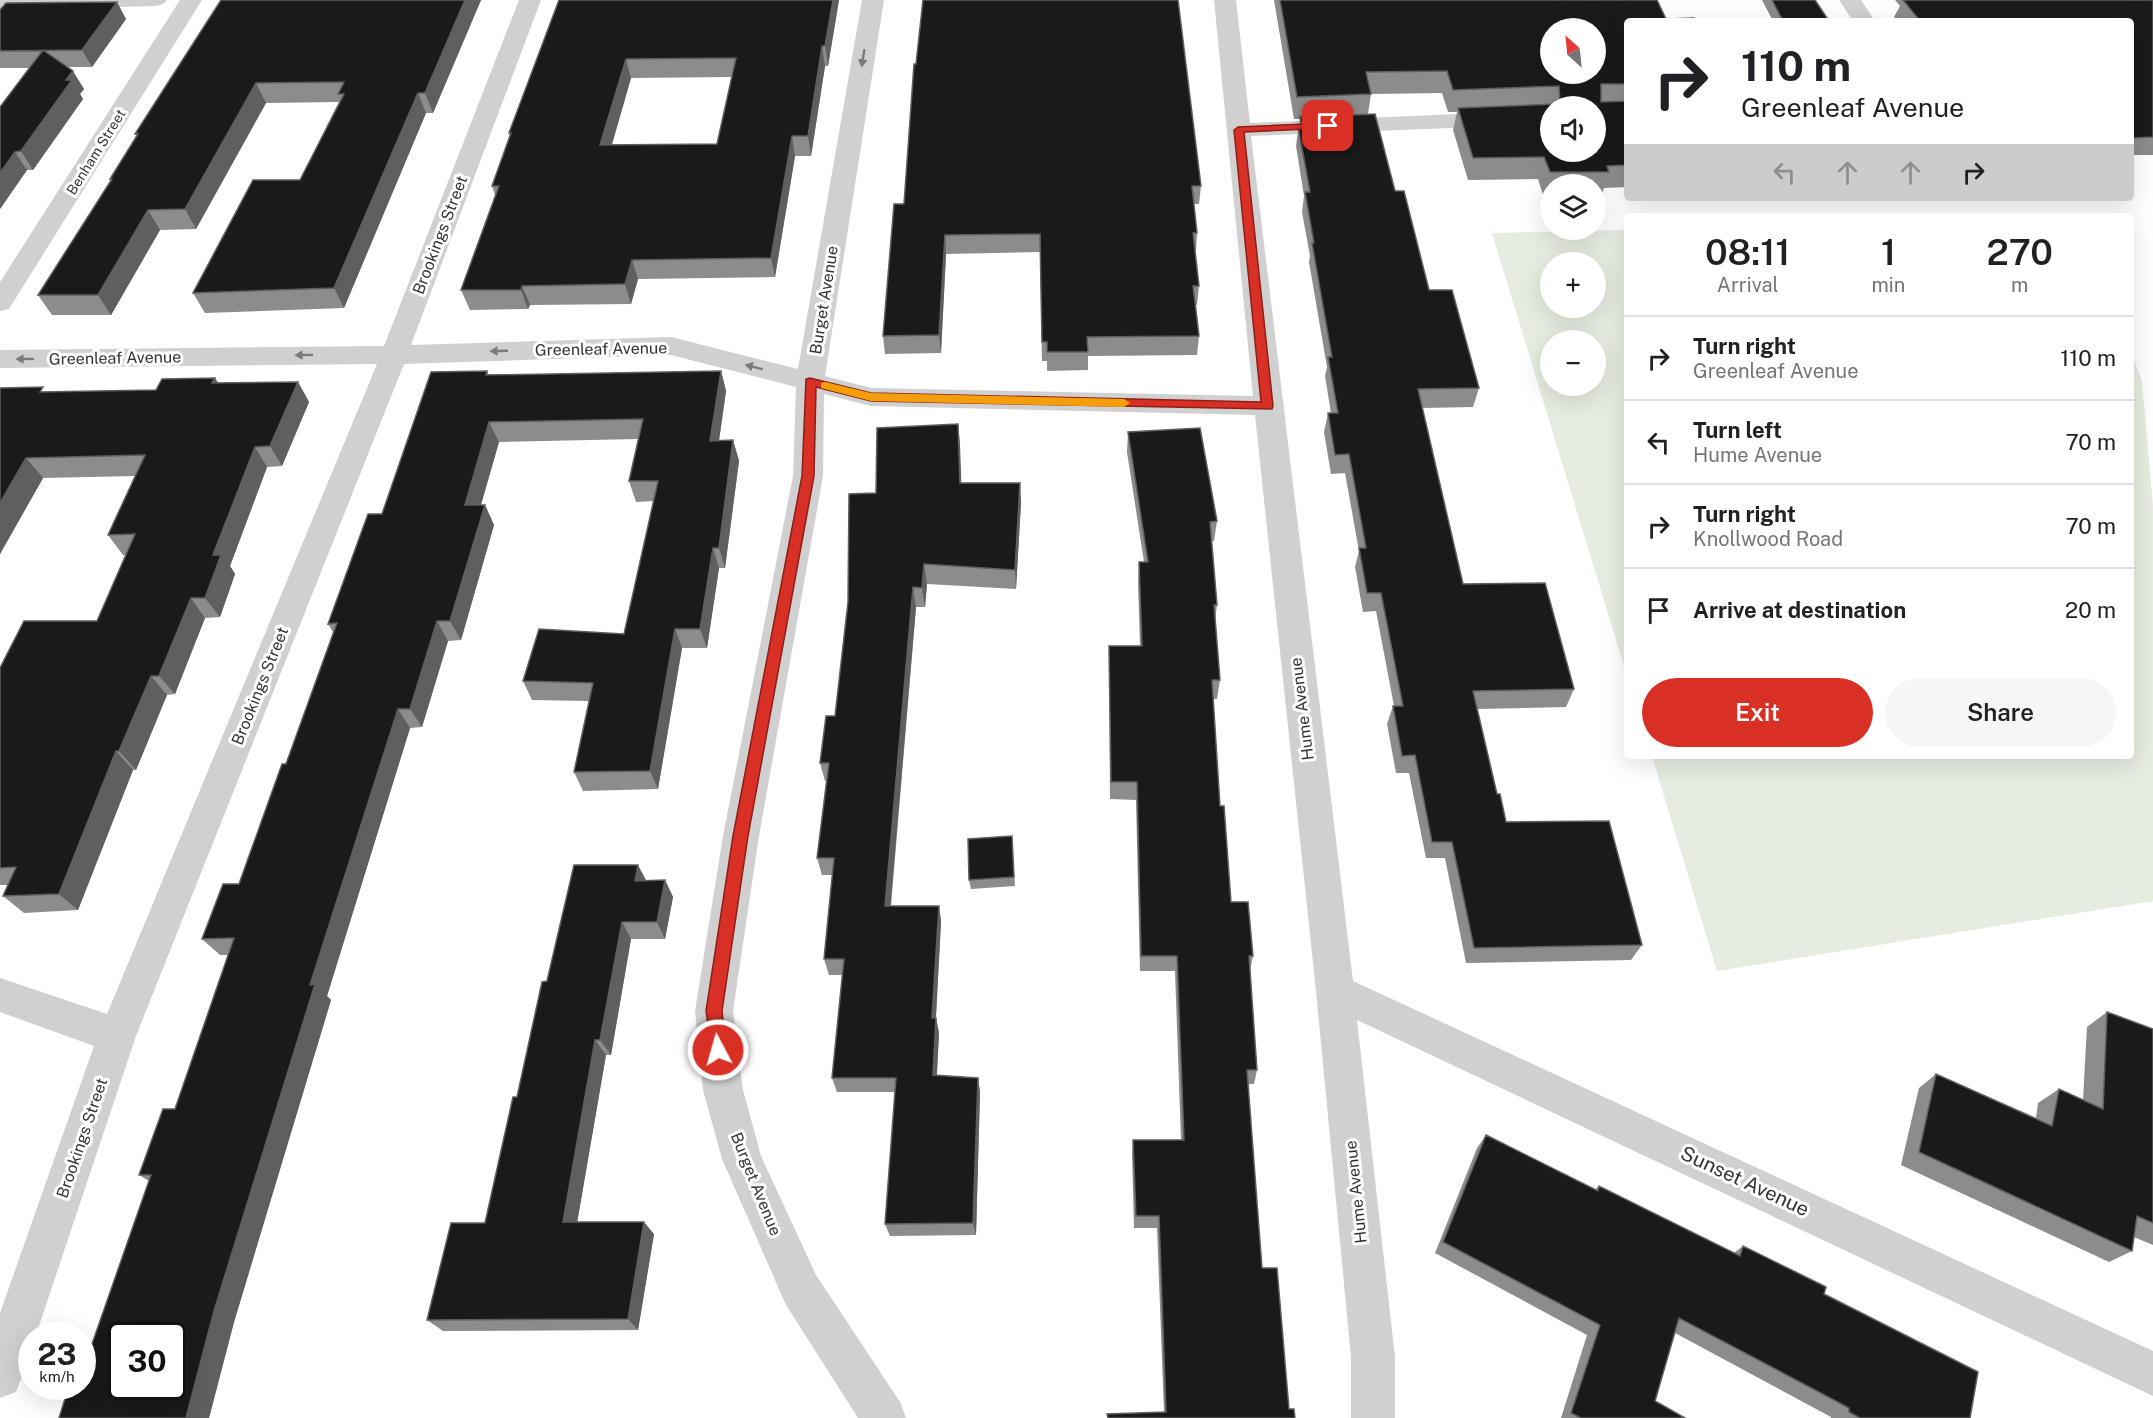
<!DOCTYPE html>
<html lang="en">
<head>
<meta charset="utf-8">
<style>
	:root { --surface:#fff; --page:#f6f6f6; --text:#202124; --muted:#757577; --line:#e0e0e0; --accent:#d93025 }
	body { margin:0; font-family:"Public Sans",sans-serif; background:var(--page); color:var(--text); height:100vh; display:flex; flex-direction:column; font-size:22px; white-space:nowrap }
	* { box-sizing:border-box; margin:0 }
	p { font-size:20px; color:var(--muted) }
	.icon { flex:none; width:33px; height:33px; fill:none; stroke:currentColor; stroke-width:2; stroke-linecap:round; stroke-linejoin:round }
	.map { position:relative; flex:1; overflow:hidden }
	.sheet { position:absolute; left:1624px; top:213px; width:510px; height:546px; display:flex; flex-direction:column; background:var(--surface); border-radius:6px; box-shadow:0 6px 24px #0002 }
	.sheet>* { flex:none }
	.top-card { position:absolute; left:1624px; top:18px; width:510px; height:183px; border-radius:6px; box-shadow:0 6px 24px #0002; background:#fff; color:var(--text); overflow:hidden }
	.needle { width:39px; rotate:333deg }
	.buttons { position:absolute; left:1540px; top:18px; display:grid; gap:12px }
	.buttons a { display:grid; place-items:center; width:66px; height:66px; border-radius:50%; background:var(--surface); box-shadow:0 6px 24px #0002; font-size:30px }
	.speed { position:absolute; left:18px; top:1322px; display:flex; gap:12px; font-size:30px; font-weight:700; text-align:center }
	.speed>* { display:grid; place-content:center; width:78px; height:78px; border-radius:50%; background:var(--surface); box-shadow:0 6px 24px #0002; line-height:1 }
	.speed small { font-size:15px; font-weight:400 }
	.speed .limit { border:3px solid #111; border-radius:9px; background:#fff; color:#111 }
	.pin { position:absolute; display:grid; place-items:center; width:51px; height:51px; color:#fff; margin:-26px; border-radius:12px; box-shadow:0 3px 9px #0006 }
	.me { position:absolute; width:66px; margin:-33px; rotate:354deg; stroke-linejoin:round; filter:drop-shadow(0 0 4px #0008) }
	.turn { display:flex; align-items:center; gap:21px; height:126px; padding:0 18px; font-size:27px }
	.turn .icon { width:78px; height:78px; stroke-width:2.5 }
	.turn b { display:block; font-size:42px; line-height:51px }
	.lanes { display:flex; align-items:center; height:57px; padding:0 18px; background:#0003; justify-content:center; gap:30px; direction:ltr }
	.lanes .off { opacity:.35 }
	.eta { display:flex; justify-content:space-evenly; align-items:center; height:102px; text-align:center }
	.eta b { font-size:36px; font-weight:600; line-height:42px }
	.button { display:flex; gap:12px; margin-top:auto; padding:12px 18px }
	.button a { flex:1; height:69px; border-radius:36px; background:var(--accent); color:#fff; font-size:24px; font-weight:600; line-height:69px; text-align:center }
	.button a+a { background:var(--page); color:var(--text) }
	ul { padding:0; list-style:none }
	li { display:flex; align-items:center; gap:18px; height:84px; padding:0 18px; border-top:2px solid var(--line) }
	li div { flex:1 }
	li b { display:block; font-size:22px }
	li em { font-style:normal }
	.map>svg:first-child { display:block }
	.green { fill:#e6ecdf; fill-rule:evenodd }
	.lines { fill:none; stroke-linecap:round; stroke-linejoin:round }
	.street { fill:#d0d0d0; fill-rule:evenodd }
	.wall { fill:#8c8c8c; fill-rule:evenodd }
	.shaded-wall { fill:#5f5f5f }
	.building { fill:#1a1a1a; stroke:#5f5f5f; stroke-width:1.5; fill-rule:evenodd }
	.oneway { fill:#7a7a7a }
	.route { fill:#d93025; stroke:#8d1f18; stroke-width:1.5 }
	.slow { fill:#f59e0b }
	.labels { text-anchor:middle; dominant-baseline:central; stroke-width:6; stroke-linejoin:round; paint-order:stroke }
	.far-street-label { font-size:14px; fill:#333; stroke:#fff }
	.street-label { font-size:16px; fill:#333; stroke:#fff }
	.near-street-label { font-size:20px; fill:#333; stroke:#fff }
</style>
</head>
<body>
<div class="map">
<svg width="2153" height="1418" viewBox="0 0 2153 1418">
	<rect width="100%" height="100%" fill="#fff"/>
	<path class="green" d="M1627,230H1628L1627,676L1492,233ZM1551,262H1596V308H1551ZM1551,340H1596V386H1551Z
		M2132,354L2142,381L2153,506V901L1717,971L1652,756H2132Z"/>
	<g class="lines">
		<path class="street" d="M0,0H167L163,4L156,6L0,10Z
			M180,0H202L9,309L0,311V282Z
			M519,0H541L411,345L671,337L798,369L862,0H884L825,376L871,388L1253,396L1214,0H1236L1250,123L1551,110V124L1251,136L1353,981L2153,1351V1396L1357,1020L1395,1357V1418H1351V1357L1316,991L1255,415L871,406L824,394L823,476L759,836L733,1011L743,1090L761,1156L816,1275L900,1402L906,1418H858L786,1305L722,1159L703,1090L695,1011L723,836L793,476L796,387L671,355L404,364L136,1036L36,1335H32C32,1355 23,1373 16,1392L0,1398V1313L94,1046L0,1012V978L107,1014L377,364L0,368V350L384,346Z
			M1839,0H1861L1875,21H1853Z"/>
	</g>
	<path class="wall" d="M221,0H481L433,113H426L344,308L205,313L193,293L300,180L339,102L266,103L196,229L160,230L111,315H52L38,295L111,180L110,179L137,136L135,134Z
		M559,0H839L828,66H825L811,156H795L775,277L638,279L631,304L530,305L528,309L470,310L461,290L495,195L492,186L510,137L509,133ZM732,77L717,144L612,145L631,78Z
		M1274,0H1657L1628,21V187L1604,188L1602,194H1596V184H1551V195H1543L1538,179L1468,180L1453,130L1457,112H1448L1442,93L1371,94L1368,114L1429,290L1479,388L1473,407L1422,408L1463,584L1574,689L1566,707L1477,709L1497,794L1506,822L1642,945L1631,960L1466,963L1445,858H1426L1409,773H1396L1387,724L1393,706H1394L1376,611L1363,612L1355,567L1359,551L1345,473L1331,474L1324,432L1328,413H1331L1325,376L1327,367L1309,262L1310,256L1302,212L1304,196L1296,146L1300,119H1294Z
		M1762,0H1815L1829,21H1773Z
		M1895,0H2153V155H2132V21H1898L1894,17L1900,6Z
		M0,10L126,19L92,67H68L84,89L80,94L83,99L33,170H27L0,209L30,68H0Z
		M1201,186L1199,204H1194L1197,233L1196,251H1195L1199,286L1197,305H1196L1199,336L1197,355L1088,356V370L1047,371V361H1042L1040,252L946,254L941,353L885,354L883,336L904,204Z
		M1866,198H1917L1916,200L1867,201Z
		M487,371L489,375L721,371L726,391L719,441L733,440L739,461L725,568H719L707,648H682L658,789L583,791L574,772L589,701L532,700L523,681L624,634L654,501L636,502L629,481L638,439L499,442L481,505H485L494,525L461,640L448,641L422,727L410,728L327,996L331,1000L234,1322L209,1418H59L85,1364L149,1181L139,1175L175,1109L228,955H220L202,939L239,884L286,764L333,632L328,624L382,514Z
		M298,382L309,402L282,466L267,467L230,566L235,574L220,617L205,618L175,694L167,695L136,770H133L78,910L24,913L3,896L8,885H0V668L97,621L126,555H123L108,535L135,476L43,478L0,554V388L47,392L156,390L219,383Z
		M958,424L961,483H1020L1021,503L1016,589L927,584L925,607H916L891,906H939L941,922L936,1018L939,1033L937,1075L978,1078L980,1092L976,1235L890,1236L885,1224L895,1092H837L832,1078L842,975H829L824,959L832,875H822L817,858L826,781H825L820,763L835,716L848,602L876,493Z
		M1128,432L1217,521L1214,541H1212L1217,605L1215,620L1220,680L1217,699H1213L1220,806L1231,902L1253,956L1250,970L1257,1070L1254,1084H1248L1262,1268L1289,1409L1295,1418H1107V1414L1164,1412L1157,1228H1134L1132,1153L1133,1140H1181L1175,971H1140L1136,800L1110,799L1109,646H1140L1138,581L1139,562H1144L1127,452Z
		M1012,836L1015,886L971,889L969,880Z
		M646,880H665L673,897L665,939H631L611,1055H606L577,1222L654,1234L638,1330L443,1331L427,1320L485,1223L547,981Z
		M2107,1012L2153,1029V1245L2134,1237L2132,1251L2109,1262L1901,1165L1919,1088L1936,1074L2036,1118L2038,1103L2059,1089L2083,1100L2087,1027Z
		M1486,1135L1595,1190L1599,1186L1734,1253L1743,1246L1824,1294L1970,1418H1831V1417L1675,1333L1655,1401L1685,1418H1561L1587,1335L1435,1253L1477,1148Z"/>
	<path class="shaded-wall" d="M465,0H481L433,113L425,93Z
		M833,0H839L828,66L825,46Z
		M117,2L126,19L92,67L82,50Z
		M822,46L825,66L811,156L808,136Z
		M626,59L631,78L606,164L600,145Z
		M73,71L84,89L80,94L83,99L33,170L21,151Z
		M256,83L266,103L196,229L185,209Z
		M418,93L426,113L344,308L334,288Z
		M792,136L795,156L775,277L771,258Z
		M15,152L27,170L0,209V173Z
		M148,210L160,230L111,315L98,295Z
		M945,235L946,254L941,353L939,335Z
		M632,260L638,279L631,304L625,284Z
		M522,286L530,305L528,309L521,290Z
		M721,371L726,391L716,461L710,441Z
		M215,378L228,398L212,383Z
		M298,382L309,402L282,466L270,446Z
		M489,422L499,442L475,525L465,505Z
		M958,424L960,444L962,502L960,483Z
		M733,440L739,461L725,568L719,548Z
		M255,447L267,467L230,566L235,574L220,617L205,598L213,555Z
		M26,458L43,478L0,554V503Z
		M1020,483L1021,503L1016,589L1015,570Z
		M485,505L494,525L461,640L450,621Z
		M713,548L719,568L707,648L700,629Z
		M924,564L927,584L925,607L922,588Z
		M913,587L916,607L889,922L885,906Z
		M191,598L205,618L175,694L159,676Z
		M437,621L448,641L422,727L410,709Z
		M675,629L682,648L658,789L650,771Z
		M151,676L167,695L136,770L119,751Z
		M398,709L410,728L327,996L331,1000L234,1322L209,1418H186L214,1311L310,985Z
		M116,751L133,770L78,910L59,894Z
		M638,865L647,882L635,881Z
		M665,880L673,897L665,939L657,922Z
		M939,906L941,922L935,1033L932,1018Z
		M622,922L631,939L611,1055L600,1040Z
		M936,1018L939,1033L936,1089L933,1075Z
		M595,1040L606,1055L575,1235L563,1222Z
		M978,1078L980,1092L976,1235L973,1223Z
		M644,1222L654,1234L638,1330L628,1319Z"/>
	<path class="building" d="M221,0H465L425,93H418L334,288L193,293L253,180H300L344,94H338L344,82L256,83L185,209L148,210L98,295H38L112,179H110L138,134H135Z
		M559,0H833L825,46H822L808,136H792L771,258L632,260L625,284L522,286L521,290H461L499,186H492L511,133H509ZM736,58L717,144L600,145L626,59Z
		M923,0H1178L1201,186H1192L1197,233H1193L1199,286H1193L1199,336L1087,337L1088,352H1047V342H1042L1040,234L945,235L939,335L883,336L894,204H904L914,64H916Z
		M1280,0H1657L1666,19L1694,18L1696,21H1628V84H1601V102L1628,101V165L1607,166L1609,172H1550L1544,157L1473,158L1458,108L1557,104L1560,102L1559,86L1453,90L1447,71L1366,72L1371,94L1297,97ZM1551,28H1596V74H1551ZM1551,106H1596V152H1551Z
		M1772,0H1815L1829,21H1783Z
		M1903,0H2153V137L2132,138V21H1920Z
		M117,2L82,50L0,51V10L6,3Z
		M43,50L73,71L66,80H72L21,151L15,152L0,173V107Z
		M1375,114L1395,191H1404L1429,290H1452L1479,388L1418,389L1463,584L1545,583L1574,689L1473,691L1497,794H1500L1506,822L1609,821L1642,945L1474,948L1452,842H1432L1415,755L1402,756L1393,706H1403L1381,593H1367L1359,548H1366L1349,454L1335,455L1328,413H1338L1328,357H1332L1312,243H1314L1305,192H1310L1298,126H1302L1300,117Z
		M487,371L486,375L721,371L710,441L733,440L719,548H713L700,629H675L650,771L574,772L593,683L523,681L539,629L624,634L658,481H629L643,419L489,422L465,505H485L450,621H437L410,709H398L310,985L315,984L214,1311L186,1418H59L69,1386H82V1365L85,1364L151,1175H139L163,1109H175L234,938L202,939L223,884H239L282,764H286L337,623L328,624L368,514H382L431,372ZM122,1335H172V1386H122Z
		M215,378L212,383L298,382L270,446L255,447L213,555H221L205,598H191L159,676H151L119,751H116L59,894L3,896L16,867L0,868V668L24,621H97L135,534L108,535L145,455L26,458L0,503V388L43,387L40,392L156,390L162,379Z
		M958,424L960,483H1020L1015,570L924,564L922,588L913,587L885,906H939L932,1018H936L933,1075L978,1078L973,1223L885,1224L896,1078H832L844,959H824L834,858H817L829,763H820L826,716H835L848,602L849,494L876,493L877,428Z
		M1200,428L1217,521L1210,522L1217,605H1214L1220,680H1212L1220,806H1224L1231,902H1248L1253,956H1249L1257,1070H1247L1262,1268H1277L1289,1409H1294L1295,1418H1108L1107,1414L1166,1412L1159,1216H1136L1133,1140H1184L1177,956H1141L1137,782H1111L1109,646H1142L1139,562H1148L1128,432Z
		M1012,836L1014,877L969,880L968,839Z
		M574,865H638L635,881L665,880L657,922H622L600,1040H595L563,1222H644L628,1319L427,1320L451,1223H485L513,1097H517L542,982L547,981Z
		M2107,1012L2153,1029V1223L2137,1216L2132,1251L1919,1152L1936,1074L2052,1126L2059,1089L2103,1109Z
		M1486,1135L1598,1191L1599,1186L1740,1256L1743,1246L1826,1287L1824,1294L1978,1372L1970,1418H1860L1849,1412V1408L1679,1318L1655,1401L1685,1418H1581L1571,1413L1600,1325L1443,1242Z"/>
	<defs><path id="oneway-solid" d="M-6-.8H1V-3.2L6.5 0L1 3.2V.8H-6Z" transform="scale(1.5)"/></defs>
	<g class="oneway">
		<use href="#oneway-solid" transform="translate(863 58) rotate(99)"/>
		<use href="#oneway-solid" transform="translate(499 351) rotate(178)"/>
		<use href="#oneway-solid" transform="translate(304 355) rotate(179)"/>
		<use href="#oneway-solid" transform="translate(25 359) rotate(179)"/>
		<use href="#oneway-solid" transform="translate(754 367) rotate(-165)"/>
	</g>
	<path class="route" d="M1328,123L1333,126L1331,128L1244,132L1273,406L1272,409L871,401L816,387L814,476L748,836L722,1011L726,1050L724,1056L718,1058L713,1056L706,1011L733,836L802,476L806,379L810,378L871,393L1261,402L1234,130L1238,127Z"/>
	<path class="slow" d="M825,382L871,393L1124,399L1130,403L1124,407L871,401L821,388V383Z"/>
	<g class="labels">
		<g class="far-street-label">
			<text transform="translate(96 152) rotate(-58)">Benham Street</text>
		</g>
		<g class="street-label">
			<text transform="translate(440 235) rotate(-69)">Brookings Street</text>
			<text transform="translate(824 300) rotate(-81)">Burget Avenue</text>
			<text transform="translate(601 349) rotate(-1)">Greenleaf Avenue</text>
			<text transform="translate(115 358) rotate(-1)">Greenleaf Avenue</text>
			<text transform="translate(260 686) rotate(-68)">Brookings Street</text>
			<text transform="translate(1302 709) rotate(-97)">Hume Avenue</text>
			<text transform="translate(82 1138) rotate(-71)">Brookings Street</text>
			<text transform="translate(756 1184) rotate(68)">Burget Avenue</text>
			<text transform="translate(1356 1192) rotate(-96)">Hume Avenue</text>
		</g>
		<g class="near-street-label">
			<text transform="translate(1745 1181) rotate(25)">Sunset Avenue</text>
		</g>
	</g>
</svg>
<div class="buttons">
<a><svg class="needle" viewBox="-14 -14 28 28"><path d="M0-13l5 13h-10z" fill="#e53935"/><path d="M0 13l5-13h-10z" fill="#757577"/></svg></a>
<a><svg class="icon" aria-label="sound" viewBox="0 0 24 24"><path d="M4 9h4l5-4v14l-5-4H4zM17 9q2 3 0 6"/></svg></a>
<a><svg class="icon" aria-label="layers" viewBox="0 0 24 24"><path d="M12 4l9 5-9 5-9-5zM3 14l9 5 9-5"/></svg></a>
<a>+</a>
<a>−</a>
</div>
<div class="speed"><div>23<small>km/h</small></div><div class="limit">30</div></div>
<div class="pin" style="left:1328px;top:126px;background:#d93025"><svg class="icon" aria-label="arrive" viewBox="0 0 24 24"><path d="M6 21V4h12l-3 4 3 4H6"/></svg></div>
<svg class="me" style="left:718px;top:1050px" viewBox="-20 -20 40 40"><circle r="17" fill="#d93025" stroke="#fff" stroke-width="3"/><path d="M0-11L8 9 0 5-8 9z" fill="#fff"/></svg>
<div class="top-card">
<div class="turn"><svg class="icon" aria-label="right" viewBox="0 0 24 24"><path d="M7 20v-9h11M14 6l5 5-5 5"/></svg><div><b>110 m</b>Greenleaf Avenue</div></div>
<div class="lanes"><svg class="icon off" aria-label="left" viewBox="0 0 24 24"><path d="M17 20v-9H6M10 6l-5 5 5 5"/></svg><svg class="icon off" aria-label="ahead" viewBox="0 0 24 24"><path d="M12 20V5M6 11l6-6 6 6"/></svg><svg class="icon off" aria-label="ahead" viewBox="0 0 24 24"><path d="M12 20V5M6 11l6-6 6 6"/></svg><svg class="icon" aria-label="right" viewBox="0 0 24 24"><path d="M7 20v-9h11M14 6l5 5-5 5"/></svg></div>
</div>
<section class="sheet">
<div class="eta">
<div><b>08:11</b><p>Arrival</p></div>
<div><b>1</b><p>min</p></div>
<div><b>270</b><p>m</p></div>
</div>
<ul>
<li><svg class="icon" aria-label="right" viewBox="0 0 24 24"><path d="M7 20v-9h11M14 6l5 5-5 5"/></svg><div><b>Turn right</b><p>Greenleaf Avenue</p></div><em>110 m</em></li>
<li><svg class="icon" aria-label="left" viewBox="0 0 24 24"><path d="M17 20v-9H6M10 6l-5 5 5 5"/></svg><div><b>Turn left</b><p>Hume Avenue</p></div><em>70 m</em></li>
<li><svg class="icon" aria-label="right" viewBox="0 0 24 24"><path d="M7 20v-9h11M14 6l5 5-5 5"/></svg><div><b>Turn right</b><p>Knollwood Road</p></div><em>70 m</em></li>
<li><svg class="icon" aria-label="arrive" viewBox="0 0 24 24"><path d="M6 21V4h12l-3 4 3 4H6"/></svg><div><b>Arrive at destination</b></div><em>20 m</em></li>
</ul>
<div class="button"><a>Exit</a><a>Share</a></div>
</section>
</div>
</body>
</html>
